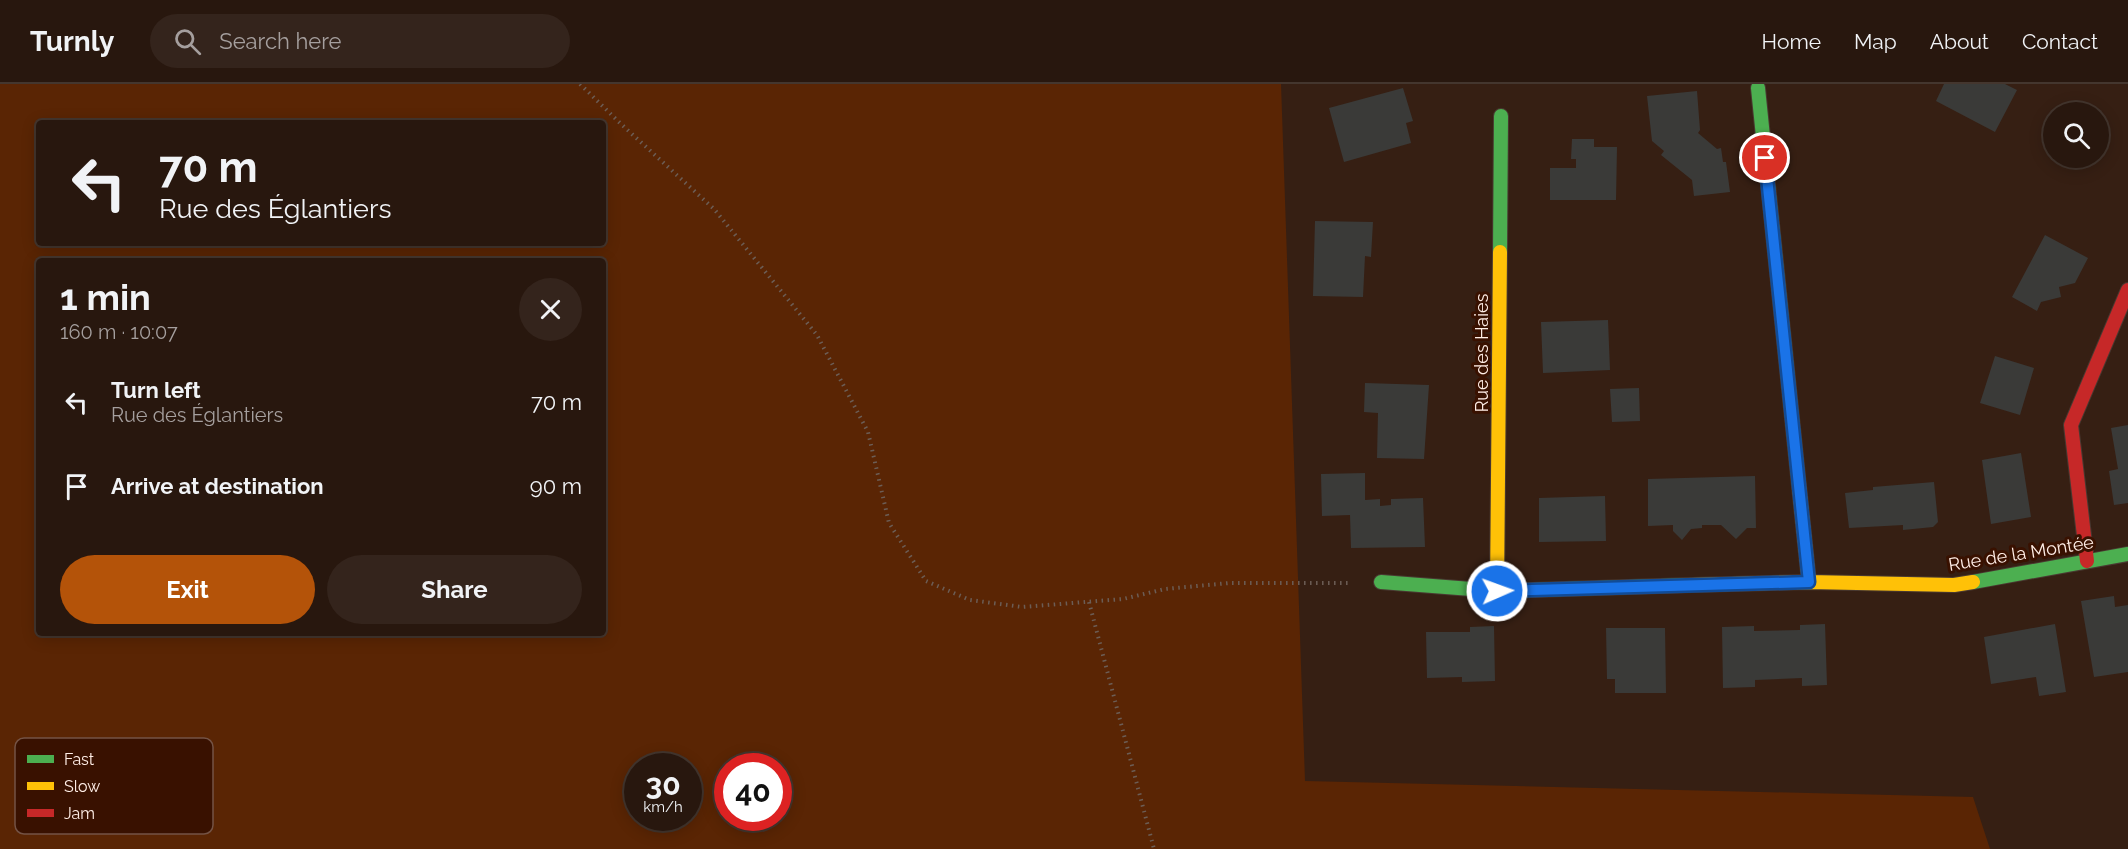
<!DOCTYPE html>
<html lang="en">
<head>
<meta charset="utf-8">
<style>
	:root { --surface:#28170e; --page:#34241c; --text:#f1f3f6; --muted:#a59f9e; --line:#44362e; --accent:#b45309 }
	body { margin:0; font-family:Raleway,sans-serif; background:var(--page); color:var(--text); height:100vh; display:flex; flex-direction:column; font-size:22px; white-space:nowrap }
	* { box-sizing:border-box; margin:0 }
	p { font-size:20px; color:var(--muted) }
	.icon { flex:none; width:33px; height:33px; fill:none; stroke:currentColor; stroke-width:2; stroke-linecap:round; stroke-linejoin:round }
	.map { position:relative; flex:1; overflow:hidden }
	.sheet { position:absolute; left:36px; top:174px; width:570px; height:378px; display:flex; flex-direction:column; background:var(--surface); border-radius:6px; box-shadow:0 3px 15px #0003,0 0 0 2px var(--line) }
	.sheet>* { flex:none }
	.top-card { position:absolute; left:36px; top:36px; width:570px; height:126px; border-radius:6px; box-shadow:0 3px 15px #0003,0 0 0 2px var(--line); background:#28170e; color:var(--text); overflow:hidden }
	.controls { position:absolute; left:2043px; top:18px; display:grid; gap:12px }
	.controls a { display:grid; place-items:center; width:66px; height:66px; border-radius:50%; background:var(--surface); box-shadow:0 3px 15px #0003,0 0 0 2px var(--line); font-size:30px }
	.speed { position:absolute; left:624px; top:669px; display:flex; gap:12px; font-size:30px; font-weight:700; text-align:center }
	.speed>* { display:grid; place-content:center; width:78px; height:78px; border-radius:50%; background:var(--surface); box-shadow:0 3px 15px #0003,0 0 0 2px var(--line); line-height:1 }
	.speed small { font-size:15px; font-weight:400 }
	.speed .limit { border:9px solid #d22; background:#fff; color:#111 }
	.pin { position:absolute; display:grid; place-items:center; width:51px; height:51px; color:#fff; margin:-26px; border:3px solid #fff; border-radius:50%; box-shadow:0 2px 6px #0007 }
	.me { position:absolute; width:66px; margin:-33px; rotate:88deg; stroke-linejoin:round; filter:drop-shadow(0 0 4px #0008) }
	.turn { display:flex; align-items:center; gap:21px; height:126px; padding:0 24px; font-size:27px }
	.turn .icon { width:78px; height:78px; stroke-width:2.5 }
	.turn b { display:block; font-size:42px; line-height:51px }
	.round { display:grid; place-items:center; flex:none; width:63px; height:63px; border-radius:32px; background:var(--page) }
	.head { display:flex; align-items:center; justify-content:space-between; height:102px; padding:0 24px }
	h1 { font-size:36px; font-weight:700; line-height:45px }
	.primary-button { display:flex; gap:12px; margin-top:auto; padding:12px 24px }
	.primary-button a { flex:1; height:69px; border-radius:36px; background:var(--accent); color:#fff; font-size:24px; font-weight:700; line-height:69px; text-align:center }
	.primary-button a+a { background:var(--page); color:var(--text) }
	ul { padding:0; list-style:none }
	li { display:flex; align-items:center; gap:18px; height:84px; padding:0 24px }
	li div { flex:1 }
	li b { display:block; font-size:22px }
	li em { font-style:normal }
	header { display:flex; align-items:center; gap:36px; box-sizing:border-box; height:84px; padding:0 30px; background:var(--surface); border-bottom:2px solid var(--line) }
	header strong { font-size:28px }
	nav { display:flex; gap:33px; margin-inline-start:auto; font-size:21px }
	.search { width:420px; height:54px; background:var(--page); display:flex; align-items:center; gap:15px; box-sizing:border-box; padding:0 21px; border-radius:33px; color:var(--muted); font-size:22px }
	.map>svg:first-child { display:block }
	.green { fill:#5a2504; fill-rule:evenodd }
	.building { fill:#3a3a38 }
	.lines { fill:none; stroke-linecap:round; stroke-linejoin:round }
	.fast-casing { stroke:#493931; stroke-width:16 }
	.slow-casing { stroke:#493931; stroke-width:16 }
	.jam-casing { stroke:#493931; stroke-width:16 }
	.path { stroke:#6c5d55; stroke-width:4; stroke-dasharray:1.5 4.5; stroke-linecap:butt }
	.fast { stroke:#4caf50; stroke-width:14 }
	.slow { stroke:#ffc107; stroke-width:14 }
	.jam { stroke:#c62828; stroke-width:14 }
	.route-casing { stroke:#114b97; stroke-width:15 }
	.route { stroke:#1a73e8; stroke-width:10 }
	.labels { text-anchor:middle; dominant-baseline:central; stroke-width:6; stroke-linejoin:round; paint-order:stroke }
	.street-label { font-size:18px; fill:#ffeee6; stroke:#391100 }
	.key { fill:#391100; stroke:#745345; stroke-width:1.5 }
	.key-label { font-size:16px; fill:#ffeee6 }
</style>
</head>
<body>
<header>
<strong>Turnly</strong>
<div class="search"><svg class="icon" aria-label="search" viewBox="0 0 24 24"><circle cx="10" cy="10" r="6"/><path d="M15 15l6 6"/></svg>Search here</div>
<nav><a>Home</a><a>Map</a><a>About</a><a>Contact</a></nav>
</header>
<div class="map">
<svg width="2128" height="765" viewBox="0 0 2128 765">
	<rect width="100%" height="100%" fill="#361f13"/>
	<path class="green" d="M0,0H1281L1305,697L1973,713L1990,765H0ZM39,39H603V159H39ZM39,177H603V549H39ZM638,682H688V734H638ZM728,682H778V734H728Z"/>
	<path class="building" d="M1944,0H2005L2017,6L1995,48L1936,17Z
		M1403,4L1413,37L1406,39L1411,59L1344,78L1329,24Z
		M1697,7L1700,46L1698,49L1717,65L1721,64L1723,78H1726L1730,108L1694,112L1692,96L1661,71L1664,67L1652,57L1647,12Z
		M1572,55H1594V63H1617L1616,116H1550V84H1576V75H1571Z
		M1315,137L1373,138L1371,173L1365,172L1363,213L1313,212Z
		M2045,151L2088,174L2075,199L2059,203L2061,213L2041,218L2037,227L2012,213Z
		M1608,236L1610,286L1543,289L1541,238Z
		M1995,272L2034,284L2020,331L1980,319Z
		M1365,299L1429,301L1424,375L1377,374L1378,329L1364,328Z
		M1639,304L1640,337L1612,338L1610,305Z
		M2128,341V419L2114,421L2109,387L2118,385L2111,344Z
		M2021,369L2031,433L1991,440L1982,376Z
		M1365,389V416L1380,415V422L1391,421V415L1423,414L1425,463L1351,464L1350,431L1322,432L1321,390Z
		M1755,392L1756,444H1747L1736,455L1721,441H1702V444L1691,445L1682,456L1673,447V441L1648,442V395Z
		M1934,398L1938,438L1933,443L1903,446V441L1849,444L1845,409L1873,406V403Z
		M1605,412L1606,457L1539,458V414Z
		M2114,512L2115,523L2128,521V588L2094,593L2081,517Z
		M1825,540L1827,601L1802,602V594L1755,596V603L1723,604L1722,543L1754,542V547L1800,546V541Z
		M2055,540L2066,608L2039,612L2036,593L1991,600L1984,553Z
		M1494,542L1495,597L1462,598V593L1427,594L1426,548H1470V543Z
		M1606,544H1665L1666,609H1615V595H1607Z"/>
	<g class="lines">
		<g class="fast-casing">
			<path id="fast" d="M1758,4L1799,402
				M1500,168L1501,32
				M1381,498L1497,507L1692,501
				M1973,498L2128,470"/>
		</g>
		<g class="slow-casing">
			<path id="slow" d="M1799,402L1809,498
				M1692,501L1809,498L1954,501L1973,498
				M1497,507L1500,168"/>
		</g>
		<g class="jam-casing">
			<path id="jam" d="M2087,477L2071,341L2128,206"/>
		</g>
		<path class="path" d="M580,0L621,40L714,125L817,251L868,348L889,439L926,497L970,516L1022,523L1123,515L1165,505L1229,499H1349
			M1089,518L1154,765"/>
		<use href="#fast" class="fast"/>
		<use href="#slow" class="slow"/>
		<use href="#jam" class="jam"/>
	</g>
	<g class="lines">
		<g class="route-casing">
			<path id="route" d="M1497,507L1809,498L1765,74"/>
		</g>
		<use href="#route" class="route"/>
	</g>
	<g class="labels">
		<g class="street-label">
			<text transform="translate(1481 269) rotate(-90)">Rue des Haies</text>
			<text transform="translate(2021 469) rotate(-9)">Rue de la Montée</text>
		</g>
	</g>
	<rect x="15" y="654" width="198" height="96" rx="9" class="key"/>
	<rect x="27" y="671" width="27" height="8" fill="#4caf50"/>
	<rect x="27" y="698" width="27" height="8" fill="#ffc107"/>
	<rect x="27" y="725" width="27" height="8" fill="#c62828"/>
	<g class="key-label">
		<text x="64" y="681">Fast</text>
		<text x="64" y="708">Slow</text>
		<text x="64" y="735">Jam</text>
	</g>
</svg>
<div class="controls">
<a><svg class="icon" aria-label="search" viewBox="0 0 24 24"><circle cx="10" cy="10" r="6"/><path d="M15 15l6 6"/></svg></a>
</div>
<div class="speed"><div>30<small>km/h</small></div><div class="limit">40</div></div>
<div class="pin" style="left:1765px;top:74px;background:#d93025"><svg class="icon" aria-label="arrive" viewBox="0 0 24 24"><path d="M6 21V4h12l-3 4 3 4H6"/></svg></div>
<svg class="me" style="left:1497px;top:507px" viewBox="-20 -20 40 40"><circle r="17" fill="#1a73e8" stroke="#fff" stroke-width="3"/><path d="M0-11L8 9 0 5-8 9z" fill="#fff"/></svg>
<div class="top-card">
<div class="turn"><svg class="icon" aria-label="left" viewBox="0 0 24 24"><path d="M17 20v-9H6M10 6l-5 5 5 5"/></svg><div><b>70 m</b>Rue des Églantiers</div></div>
</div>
<section class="sheet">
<div class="head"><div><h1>1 min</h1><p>160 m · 10:07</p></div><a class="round"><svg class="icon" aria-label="close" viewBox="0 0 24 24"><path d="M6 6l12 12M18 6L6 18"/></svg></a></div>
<ul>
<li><svg class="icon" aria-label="left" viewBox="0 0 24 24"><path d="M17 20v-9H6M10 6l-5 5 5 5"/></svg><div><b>Turn left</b><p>Rue des Églantiers</p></div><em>70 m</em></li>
<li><svg class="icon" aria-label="arrive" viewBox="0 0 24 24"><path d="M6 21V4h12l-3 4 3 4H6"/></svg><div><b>Arrive at destination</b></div><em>90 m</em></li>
</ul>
<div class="primary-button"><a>Exit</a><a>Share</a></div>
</section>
</div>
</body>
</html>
